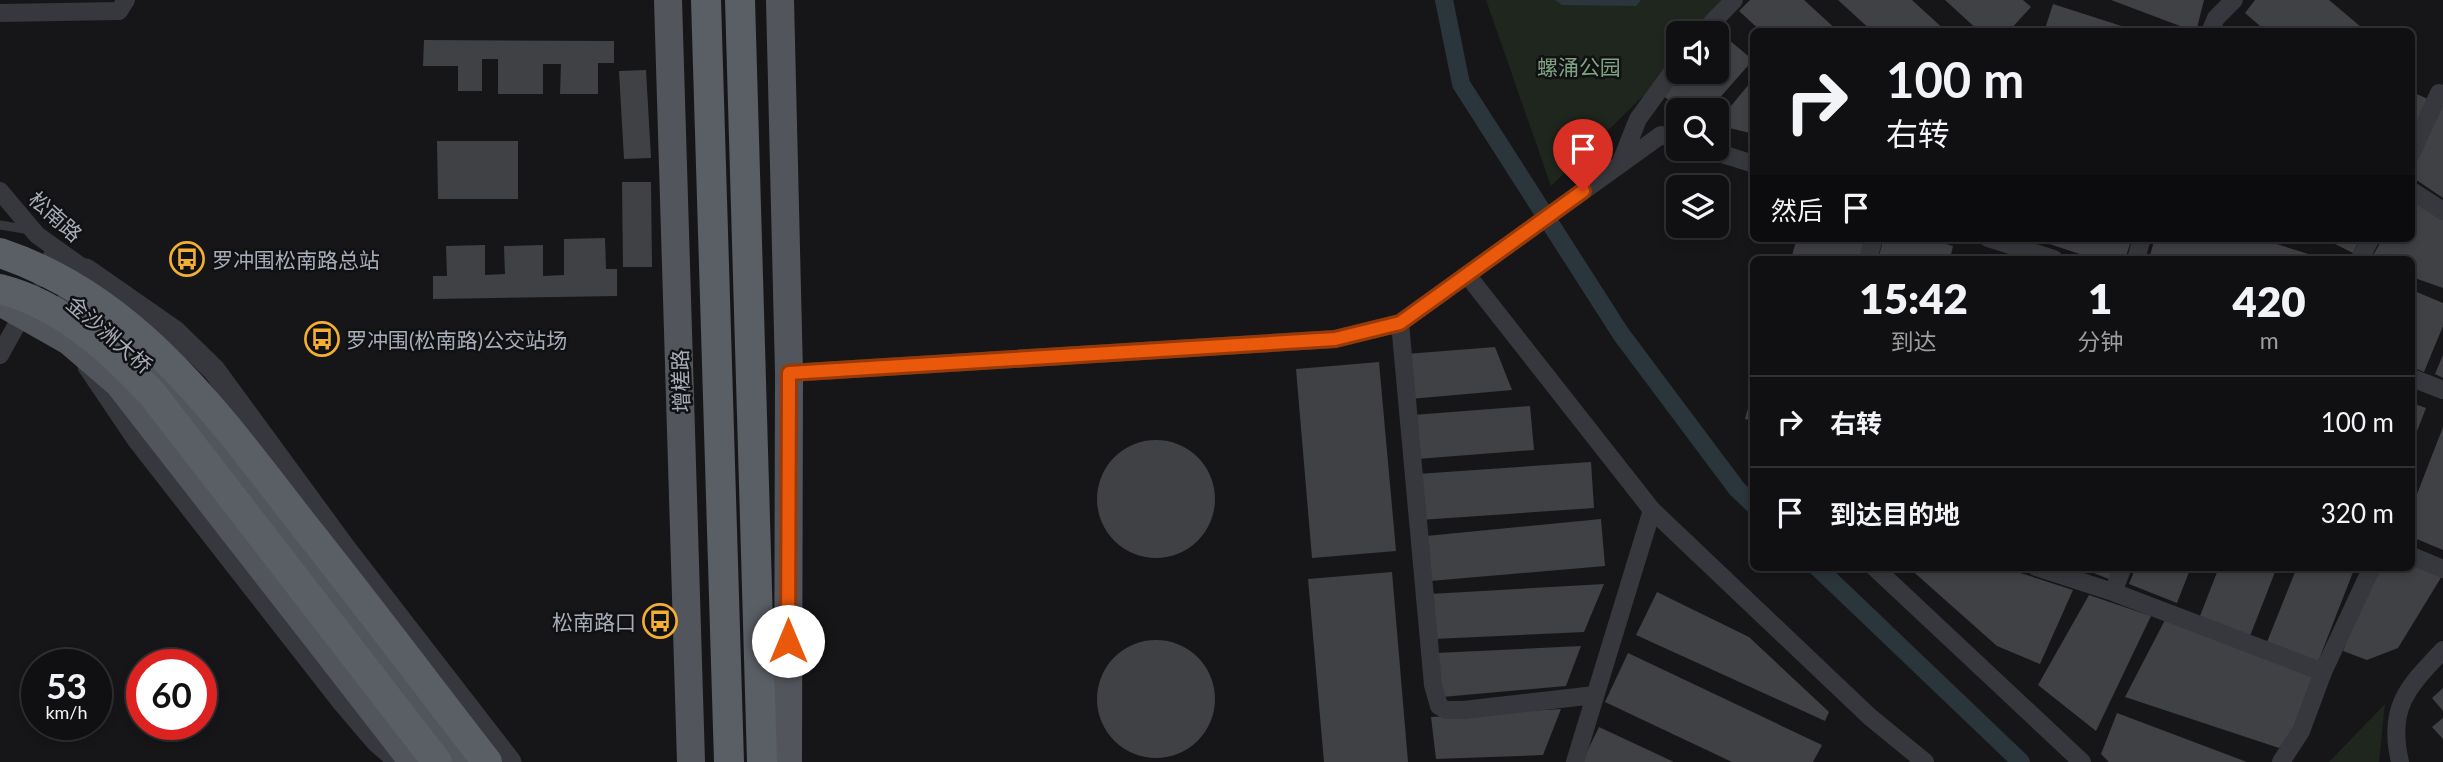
<!DOCTYPE html>
<html lang="zh">
<head>
<meta charset="utf-8">
<style>
	:root { --surface:#101012; --page:#19191b; --text:#f1f3f6; --muted:#9c9d9f; --line:#303032 }
	body { margin:0; font-family:Lato,"Noto Sans SC",sans-serif; background:var(--page); color:var(--text); height:100vh; display:flex; flex-direction:column; font-size:26px; white-space:nowrap }
	* { box-sizing:border-box; margin:0 }
	p { font-size:23px; color:var(--muted) }
	.icon { flex:none; width:38px; height:38px; fill:none; stroke:currentColor; stroke-width:2; stroke-linecap:round; stroke-linejoin:round }
	.map { position:relative; flex:1; overflow:hidden }
	.drawer { position:absolute; left:1750px; top:256px; width:665px; height:315px; display:flex; flex-direction:column; background:var(--surface); border-radius:10px; box-shadow:0 4px 10px #0003,0 0 0 2px var(--line) }
	.drawer>* { flex:none }
	.banner { position:absolute; left:1750px; top:28px; width:665px; height:214px; border-radius:10px; box-shadow:0 4px 10px #0003,0 0 0 2px var(--line); background:#101012; color:var(--text); overflow:hidden }
	.controls { position:absolute; left:1666px; top:21px; display:grid; gap:14px }
	.controls a { display:grid; place-items:center; width:63px; height:63px; border-radius:10px; background:var(--surface); box-shadow:0 4px 10px #0003,0 0 0 2px var(--line); font-size:35px }
	.speed { position:absolute; left:21px; top:649px; display:flex; gap:14px; font-size:35px; font-weight:700; text-align:center }
	.speed>* { display:grid; place-content:center; width:91px; height:91px; border-radius:50%; background:var(--surface); box-shadow:0 4px 10px #0003,0 0 0 2px var(--line); line-height:1 }
	.speed small { font-size:18px; font-weight:400 }
	.speed .limit { border:10px solid #d22; background:#fff; color:#111 }
	.pin { position:absolute; display:grid; place-items:center; width:60px; height:60px; color:#fff; margin:-72px -30px; border-radius:50% 50% 50% 0; rotate:-45deg; box-shadow:0 0 7px #0007 }
	.pin .icon { rotate:45deg }
	.me { position:absolute; width:77px; margin:-38px; rotate:0deg; stroke-linejoin:round; filter:drop-shadow(0 0 5px #0008) }
	.turn { display:flex; align-items:center; gap:24px; height:147px; padding:0 21px; font-size:32px }
	.turn .icon { width:91px; height:91px; stroke-width:2.5 }
	.turn b { display:block; font-size:49px; line-height:60px }
	.then { display:flex; align-items:center; height:66px; padding:0 21px; background:#0003; gap:14px; font-size:26px }
	.eta { display:flex; justify-content:space-evenly; align-items:center; height:119px; text-align:center }
	.eta b { font-size:42px; font-weight:800; line-height:49px }
	ul { padding:0; list-style:none }
	li { display:flex; align-items:center; gap:21px; height:91px; padding:0 21px; border-top:2px solid var(--line) }
	li div { flex:1 }
	li b { display:block; font-size:26px }
	li em { font-style:normal }
	.map>svg:first-child { display:block }
	.green { fill:#1e261e }
	.water { fill:#2b353c }
	.lines { fill:none; stroke-linecap:round; stroke-linejoin:round }
	.canal { stroke:#2b353c; stroke-width:18 }
	.building { fill:#404145 }
	.service { stroke:#37383d; stroke-width:9 }
	.minor { stroke:#37383d; stroke-width:18 }
	.tertiary { stroke:#37383d; stroke-width:23 }
	.primary { stroke:#52555c; stroke-width:28 }
	.trunk { stroke:#5a5e65; stroke-width:30 }
	.primary-bridge { stroke:#52555c; stroke-width:28 }
	.trunk-bridge { stroke:#5a5e65; stroke-width:30 }
	.route-casing { stroke:#983908; stroke-width:18 }
	.route { stroke:#ea580c; stroke-width:12 }
	.labels { text-anchor:middle; dominant-baseline:central; stroke-width:5; stroke-linejoin:round; paint-order:stroke }
	.park-label { font-size:21px; fill:#7ea380; stroke:#111113 }
	.street-label { font-size:21px; fill:#a7adb8; stroke:#111113 }
	.poi-label { font-size:21px; fill:#a7adb8; stroke:#111113; text-anchor:start }
</style>
</head>
<body>
<div class="map">
<svg width="2443" height="762" viewBox="0 0 2443 762">
	<rect width="100%" height="100%" fill="#161618"/>
	<path class="green" d="M1486,0H1742L1708,33H1678V62L1551,186Z
		M2385,704L2379,762H2329Z"/>
	<path class="water" d="M1555,0H1641L1636,6L1562,5Z"/>
	<g class="lines">
		<path class="canal" d="M1444,0L1461,84L1621,334L1737,489L1754,505
			M1817,567L2021,762"/>
	</g>
	<path class="building" d="M1750,0H1804L1839,32H1762L1739,11Z
		M1838,0H1912L1947,32H1873Z
		M1945,0H2023L2031,7L2008,32H1980Z
		M2111,0H2204L2196,32Z
		M2255,0H2329L2367,32H2267L2245,13Z
		M2053,4L2137,31L2136,32H2044Z
		M1716,29L1753,60L1709,110H1681L1661,94L1680,72H1717V33H1713Z
		M424,40L614,41V63H598V94H560L561,64H543V94H498V59H482V91H458V66H423Z
		M646,70L651,158L624,159L619,71Z
		M1754,78V134L1717,125V123Z
		M2412,92L2428,99L2412,133Z
		M2443,105V198L2412,177V164Z
		M437,141H518V199H438Z
		M622,182H651L652,267H623Z
		M2412,199L2443,219V288L2412,277V259H2371L2383,238H2412Z
		M605,238L606,269H617V296L433,299V276H447L446,246L485,245V275L505,274L504,246L543,245V276L564,275V239Z
		M1797,238H1866L1860,259H1791Z
		M1884,238H1926L1953,246L1950,259H1878Z
		M2031,238H2132L2125,259H2095Z
		M2155,238H2258L2321,258L2149,259Z
		M2323,238H2360L2353,253Z
		M2412,290L2443,303V326L2424,372L2412,367Z
		M1495,347L1512,390L1410,399L1406,354Z
		M2443,355V378L2435,374Z
		M1379,362L1396,551L1312,558L1296,369Z
		M1753,390L1754,391V421L1745,419Z
		M2412,403L2426,408L2412,444Z
		M1530,406L1534,450L1417,459L1413,415Z
		M2443,427V550L2412,537V507Z
		M1097 499a59 59 0 1 1 118 0a59 59 0 1 1-118 0Z
		M1591,462L1594,508L1420,520L1417,474Z
		M1601,519L1605,566L1430,581L1426,536Z
		M2412,564L2442,576L2398,648L2367,660L2343,651L2374,567H2412Z
		M1908,567H2002L2073,590L2040,664L1997,646Z
		M2078,567H2114L2109,579Z
		M2136,567H2191L2177,603L2129,584Z
		M2219,567H2277L2250,636L2200,616Z
		M2297,567H2355L2318,662L2267,642Z
		M1392,572L1408,762H1324L1308,579Z
		M1604,584L1584,632L1434,639L1430,594Z
		M1657,592L1749,637L1829,712L1825,721L1636,635Z
		M2089,595L2151,616L2096,731L2038,685Z
		M2166,618L2319,677L2302,721L2279,748L2125,697Z
		M1097 699a59 59 0 1 1 118 0a59 59 0 1 1-118 0Z
		M1581,646L1566,686L1442,697L1436,653Z
		M1628,653L1822,745L1813,762H1732L1605,702Z
		M2443,688V711L2432,698Z
		M1561,709L1543,755L1436,759L1431,717Z
		M2117,713L2247,762H2109L2101,754Z
		M2443,718V739L2432,727Z
		M1599,727L1674,762H1582Z"/>
	<g class="lines">
		<path class="service" d="M0,225L30,230"/>
		<path class="minor" d="M0,13L119,11L126,0
			M2210,32L2216,18L2234,0
			M1702,33L1734,0
			M1706,149L1754,164
			M2412,152L2439,93
			M1620,164L1638,119L1678,64
			M0,191L37,235L86,270
			M2412,191L2443,211
			M1988,238L2054,259
			M1868,259L1874,238
			M2136,259L2142,238
			M2360,259L2371,238
			M1468,276L1652,510L1870,717L1925,762
			M41,278L55,250
			M1400,323L1433,685L1439,706L1446,710H1463L1595,695
			M0,355L27,306
			M789,373L1335,339L1400,323L1661,135L1678,140
			M2412,378L2443,390
			M2412,556L2443,569
			M1874,567L2082,762
			M2036,567L2113,592
			M2123,567L2113,592L2323,672
			M1575,762L1652,510
			M2281,762L2301,731L2323,672L2372,567
			M2400,762C2387,707 2408,687 2443,650"/>
		<path class="tertiary" d="M69,301L71,291L86,270L175,332L214,370L345,549L510,762
			M89,366L139,440L342,700L377,741L401,762"/>
		<path class="primary" d="M668,0L691,762
			M780,0L789,373L788,762
			M357,625L461,762
			M323,646L413,762"/>
		<path class="trunk" d="M706,0L729,762
			M740,0L762,762"/>
		<path class="primary-bridge" d="M0,302L69,341L118,383L323,646
			M85,310L130,348L181,401L357,625"/>
		<path class="trunk-bridge" d="M0,253C136,298 218,415 302,523C365,602 425,682 487,762
			M0,289C62,305 110,349 153,395L437,762"/>
	</g>
	<g class="lines">
		<g class="route-casing">
			<path id="route" d="M788,641L789,373L1335,339L1400,323L1583,191"/>
		</g>
		<use href="#route" class="route"/>
	</g>
	<defs>
		<g id="bus-ring" transform="scale(1.75)"><circle r="9.5" fill="#111113" stroke="#f4af31" stroke-width="1.5"/><path d="M-5-6H5V4H4V6H2V4H-2V6H-4V4H-5ZM-3.5-4V0h7V-4ZM-3.5 1.2v1.5H-2V1.2ZM2 1.2v1.5H3.5V1.2Z" fill="#f4af31"/></g>
	</defs>
	<g fill-rule="evenodd">
		<use href="#bus-ring" x="187" y="259"/>
		<use href="#bus-ring" x="322" y="339"/>
		<use href="#bus-ring" x="660" y="621"/>
	</g>
	<g class="labels">
		<g class="park-label">
			<text x="1579" y="66">螺涌公园</text>
		</g>
		<g class="street-label">
			<text transform="translate(56 216) rotate(42)">松南路</text>
			<text transform="translate(110 334) rotate(41)">金沙洲大桥</text>
			<text transform="translate(680 381) rotate(-92)">增槎路</text>
		</g>
		<g class="poi-label">
			<text x="212" y="259">罗冲围松南路总站</text>
			<text x="346" y="339">罗冲围(松南路)公交站场</text>
			<text x="636" y="621" text-anchor="end">松南路口</text>
		</g>
	</g>
</svg>
<div class="controls">
<a><svg class="icon" aria-label="sound" viewBox="0 0 24 24"><path d="M4 9h4l5-4v14l-5-4H4zM17 9q2 3 0 6"/></svg></a>
<a><svg class="icon" aria-label="search" viewBox="0 0 24 24"><circle cx="10" cy="10" r="6"/><path d="M15 15l6 6"/></svg></a>
<a><svg class="icon" aria-label="layers" viewBox="0 0 24 24"><path d="M12 4l9 5-9 5-9-5zM3 14l9 5 9-5"/></svg></a>
</div>
<div class="speed"><div>53<small>km/h</small></div><div class="limit">60</div></div>
<div class="pin" style="left:1583px;top:191px;background:#d93025"><svg class="icon" aria-label="arrive" viewBox="0 0 24 24"><path d="M6 21V4h12l-3 4 3 4H6"/></svg></div>
<svg class="me" style="left:788px;top:641px" viewBox="-20 -20 40 40"><circle r="19" fill="#fff"/><path d="M0-13L10 11 0 6-10 11z" fill="#ea580c"/></svg>
<div class="banner">
<div class="turn"><svg class="icon" aria-label="right" viewBox="0 0 24 24"><path d="M7 20v-9h11M14 6l5 5-5 5"/></svg><div><b>100 m</b>右转</div></div>
<div class="then">然后<svg class="icon" aria-label="arrive" viewBox="0 0 24 24"><path d="M6 21V4h12l-3 4 3 4H6"/></svg></div>
</div>
<section class="drawer">
<div class="eta">
<div><b>15:42</b><p>到达</p></div>
<div><b>1</b><p>分钟</p></div>
<div><b>420</b><p>m</p></div>
</div>
<ul>
<li><svg class="icon" aria-label="right" viewBox="0 0 24 24"><path d="M7 20v-9h11M14 6l5 5-5 5"/></svg><div><b>右转</b></div><em>100 m</em></li>
<li><svg class="icon" aria-label="arrive" viewBox="0 0 24 24"><path d="M6 21V4h12l-3 4 3 4H6"/></svg><div><b>到达目的地</b></div><em>320 m</em></li>
</ul>
</section>
</div>
</body>
</html>
